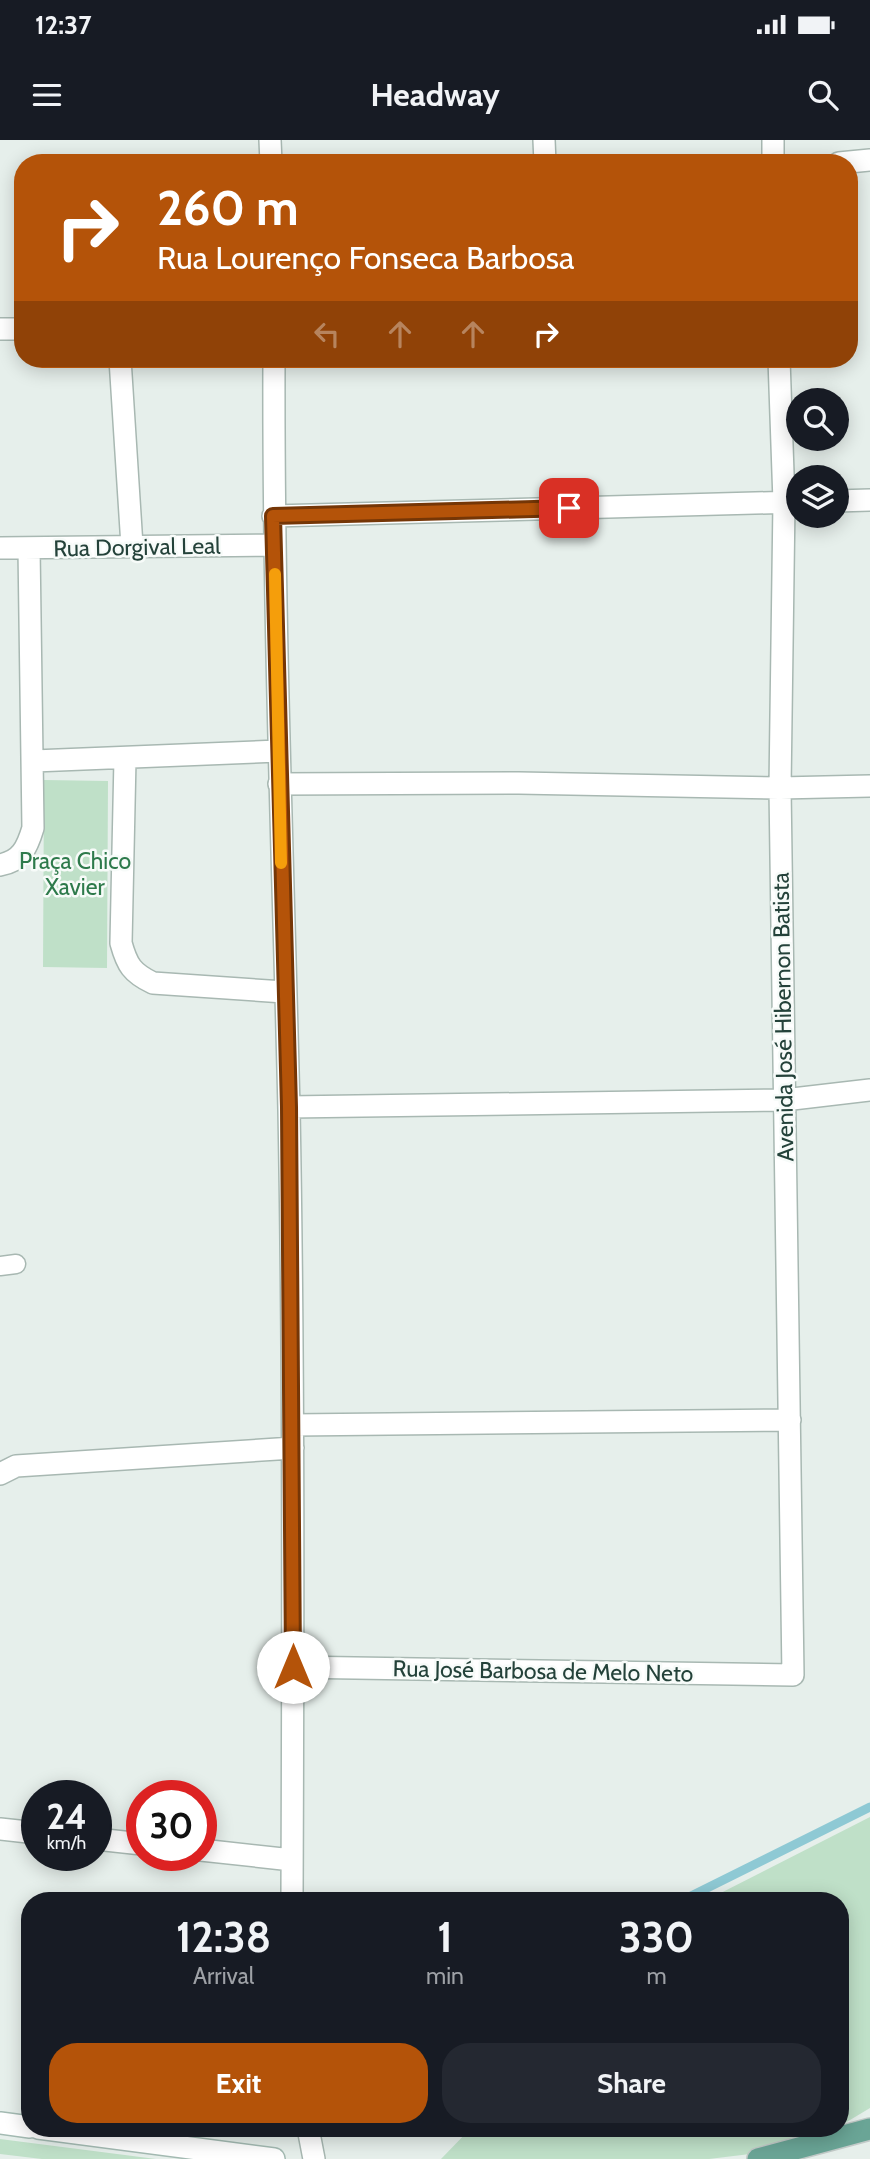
<!DOCTYPE html>
<html lang="en">
<head>
<meta charset="utf-8">
<style>
	:root { --surface:#171b24; --page:#242831; --text:#f1f3f6; --muted:#9ea1a6; --accent:#b45309 }
	body { margin:0; font-family:Cabin,sans-serif; background:var(--page); color:var(--text); height:100vh; display:flex; flex-direction:column; font-size:26px; white-space:nowrap }
	* { box-sizing:border-box; margin:0 }
	p { font-size:23px; color:var(--muted) }
	.icon { flex:none; width:38px; height:38px; fill:none; stroke:currentColor; stroke-width:2; stroke-linecap:round; stroke-linejoin:round }
	.map { position:relative; flex:1; overflow:hidden }
	.side { position:absolute; left:21px; top:1752px; width:828px; height:245px; display:flex; flex-direction:column; background:var(--surface); border-radius:28px; box-shadow:0 4px 18px #0003 }
	.side>* { flex:none }
	.hud { position:absolute; left:14px; top:14px; width:844px; height:214px; border-radius:28px; box-shadow:0 4px 18px #0003; background:#b45309; color:#fff; overflow:hidden }
	.buttons { position:absolute; left:786px; top:248px; display:grid; gap:14px }
	.buttons a { display:grid; place-items:center; width:63px; height:63px; border-radius:50%; background:var(--surface); box-shadow:0 4px 18px #0003; font-size:35px }
	.speed { position:absolute; left:21px; top:1640px; display:flex; gap:14px; font-size:35px; font-weight:700; text-align:center }
	.speed>* { display:grid; place-content:center; width:91px; height:91px; border-radius:50%; background:var(--surface); box-shadow:0 4px 18px #0003; line-height:1 }
	.speed small { font-size:18px; font-weight:400 }
	.speed .limit { border:10px solid #d22; background:#fff; color:#111 }
	.pin { position:absolute; display:grid; place-items:center; width:60px; height:60px; color:#fff; margin:-30px; border-radius:14px; box-shadow:0 4px 10px #0006 }
	.me { position:absolute; width:77px; margin:-38px; rotate:0deg; stroke-linejoin:round; filter:drop-shadow(0 0 5px #0008) }
	.turn { display:flex; align-items:center; gap:24px; height:147px; padding:0 28px; font-size:32px }
	.turn .icon { width:91px; height:91px; stroke-width:2.5 }
	.turn b { display:block; font-size:49px; line-height:60px }
	.lanes { display:flex; align-items:center; height:66px; padding:0 28px; background:#0003; justify-content:center; gap:35px; direction:ltr }
	.lanes .off { opacity:.35 }
	.eta { display:flex; justify-content:space-evenly; align-items:center; height:119px; text-align:center }
	.eta b { font-size:42px; font-weight:800; line-height:49px }
	.button { display:flex; gap:14px; margin-top:auto; padding:14px 28px }
	.button a { flex:1; height:80px; border-radius:28px; background:var(--accent); color:#fff; font-size:28px; font-weight:800; line-height:80px; text-align:center }
	.button a+a { background:var(--page); color:var(--text) }
	.status { display:flex; justify-content:space-between; align-items:center; height:49px; padding:0 35px; background:var(--surface); direction:ltr }
	.status svg { height:19px; fill:currentColor }
	header { display:flex; justify-content:space-between; align-items:center; height:91px; padding:0 28px; background:var(--surface); font-size:32px; font-weight:800 }
	.map>svg:first-child { display:block }
	.green { fill:#bfe0c8 }
	.lines { fill:none; stroke-linecap:round; stroke-linejoin:round }
	.stream { stroke:#8ec9d4; stroke-width:9 }
	.lane-casing { stroke:#a8b8b2; stroke-width:21 }
	.street-casing { stroke:#a8b8b2; stroke-width:24 }
	.secondary-casing { stroke:#a4bbb3; stroke-width:24 }
	.primary-casing { stroke:#c2cac8; stroke-width:24 }
	.lane { stroke:#fff; stroke-width:18 }
	.street { stroke:#fff; stroke-width:21 }
	.secondary { stroke:#fff; stroke-width:21 }
	.primary { stroke:#6aa596; stroke-width:21 }
	.route-casing { stroke:#753606; stroke-width:18 }
	.route { stroke:#b45309; stroke-width:12 }
	.slow { stroke:#f59e0b; stroke-width:12 }
	.labels { text-anchor:middle; dominant-baseline:central; stroke-width:5; stroke-linejoin:round; paint-order:stroke }
	.street-label { font-size:23px; fill:#24423a; stroke:#f7fbf9 }
	.park-label { font-size:23px; fill:#2d7a4b; stroke:#f7fbf9 }
</style>
</head>
<body>
<div class="status"><b>12:37</b><svg viewBox="0 0 49 12"><path d="M0 12V9h3v3zM5 12V6h3v6zM10 12V3h3v9zM15 12V0h3v12zM26 1h20v11H26zM47 4h2v5h-2z"/></svg></div>
<header><svg class="icon" aria-label="menu" viewBox="0 0 24 24"><path d="M4 6h16M4 12h16M4 18h16"/></svg>Headway<svg class="icon" aria-label="search" viewBox="0 0 24 24"><circle cx="10" cy="10" r="6"/><path d="M15 15l6 6"/></svg></header>
<div class="map">
<svg width="870" height="2019" viewBox="0 0 870 2019">
	<rect width="100%" height="100%" fill="#e6efeb"/>
	<path class="green" d="M44,640L108,641L107,828L43,827Z
		M870,1677V1968L840,1986V1760H707Z
		M471,1988H836L750,2014L709,2019H441Z
		M0,1999L156,2019H42L0,2014Z"/>
	<g class="lines">
		<path class="stream" d="M683,1760L870,1667"/>
		<g class="lane-casing">
			<path id="lane" d="M0,1126L16,1124"/>
		</g>
		<g class="street-casing">
			<path id="street" d="M270,0L271,23
				M544,0L545,23
				M773,0V23
				M839,23L870,20
				M0,189H23
				M120,219L132,406
				M274,219C273,469 283,720 289,970C294,1234 293,1497 292,1760
				M836,361L870,360
				M273,376L796,362
				M0,408L274,405
				M125,619L121,803C127,825 132,833 153,843L284,852
				M34,621L278,611
				M279,644L519,643L780,648L870,646
				M0,725C21,721 27,708 33,688L29,408
				M289,967L784,960L870,950
				M293,1285L790,1280
				M0,1334L16,1326L293,1308
				M293,1527L793,1535L780,648L784,362L779,219
				M0,1689L37,1693
				M96,1699L142,1704
				M201,1710L292,1720
				M308,1988L314,2019"/>
		</g>
		<g class="secondary-casing">
			<path id="secondary" d="M0,1983L30,1987
				M38,1988L274,2019"/>
		</g>
		<g class="primary-casing">
			<path id="primary" d="M758,2019L870,1989"/>
		</g>
		<use href="#lane" class="lane"/>
		<use href="#street" class="street"/>
		<use href="#secondary" class="secondary"/>
		<use href="#primary" class="primary"/>
	</g>
	<g class="lines">
		<g class="route-casing">
			<path id="route" d="M293,1527L289,967L273,376L569,368"/>
		</g>
		<use href="#route" class="route"/>
		<path class="slow" d="M275,434L281,723"/>
	</g>
	<g class="labels">
		<g class="street-label">
			<text transform="translate(137 407) rotate(-1)">Rua Dorgival Leal</text>
			<text transform="translate(783 877) rotate(-91)">Avenida José Hibernon Batista</text>
			<text transform="translate(543 1531) rotate(1)">Rua José Barbosa de Melo Neto</text>
		</g>
		<g class="park-label">
			<text x="75" y="721">Praça Chico<tspan x="75" dy="26">Xavier</tspan></text>
		</g>
	</g>
</svg>
<div class="buttons">
<a><svg class="icon" aria-label="search" viewBox="0 0 24 24"><circle cx="10" cy="10" r="6"/><path d="M15 15l6 6"/></svg></a>
<a><svg class="icon" aria-label="layers" viewBox="0 0 24 24"><path d="M12 4l9 5-9 5-9-5zM3 14l9 5 9-5"/></svg></a>
</div>
<div class="speed"><div>24<small>km/h</small></div><div class="limit">30</div></div>
<div class="pin" style="left:569px;top:368px;background:#d93025"><svg class="icon" aria-label="arrive" viewBox="0 0 24 24"><path d="M6 21V4h12l-3 4 3 4H6"/></svg></div>
<svg class="me" style="left:293px;top:1527px" viewBox="-20 -20 40 40"><circle r="19" fill="#fff"/><path d="M0-13L10 11 0 6-10 11z" fill="#b45309"/></svg>
<div class="hud">
<div class="turn"><svg class="icon" aria-label="right" viewBox="0 0 24 24"><path d="M7 20v-9h11M14 6l5 5-5 5"/></svg><div><b>260 m</b>Rua Lourenço Fonseca Barbosa</div></div>
<div class="lanes"><svg class="icon off" aria-label="left" viewBox="0 0 24 24"><path d="M17 20v-9H6M10 6l-5 5 5 5"/></svg><svg class="icon off" aria-label="ahead" viewBox="0 0 24 24"><path d="M12 20V5M6 11l6-6 6 6"/></svg><svg class="icon off" aria-label="ahead" viewBox="0 0 24 24"><path d="M12 20V5M6 11l6-6 6 6"/></svg><svg class="icon" aria-label="right" viewBox="0 0 24 24"><path d="M7 20v-9h11M14 6l5 5-5 5"/></svg></div>
</div>
<section class="side">
<div class="eta">
<div><b>12:38</b><p>Arrival</p></div>
<div><b>1</b><p>min</p></div>
<div><b>330</b><p>m</p></div>
</div>
<div class="button"><a>Exit</a><a>Share</a></div>
</section>
</div>
</body>
</html>
